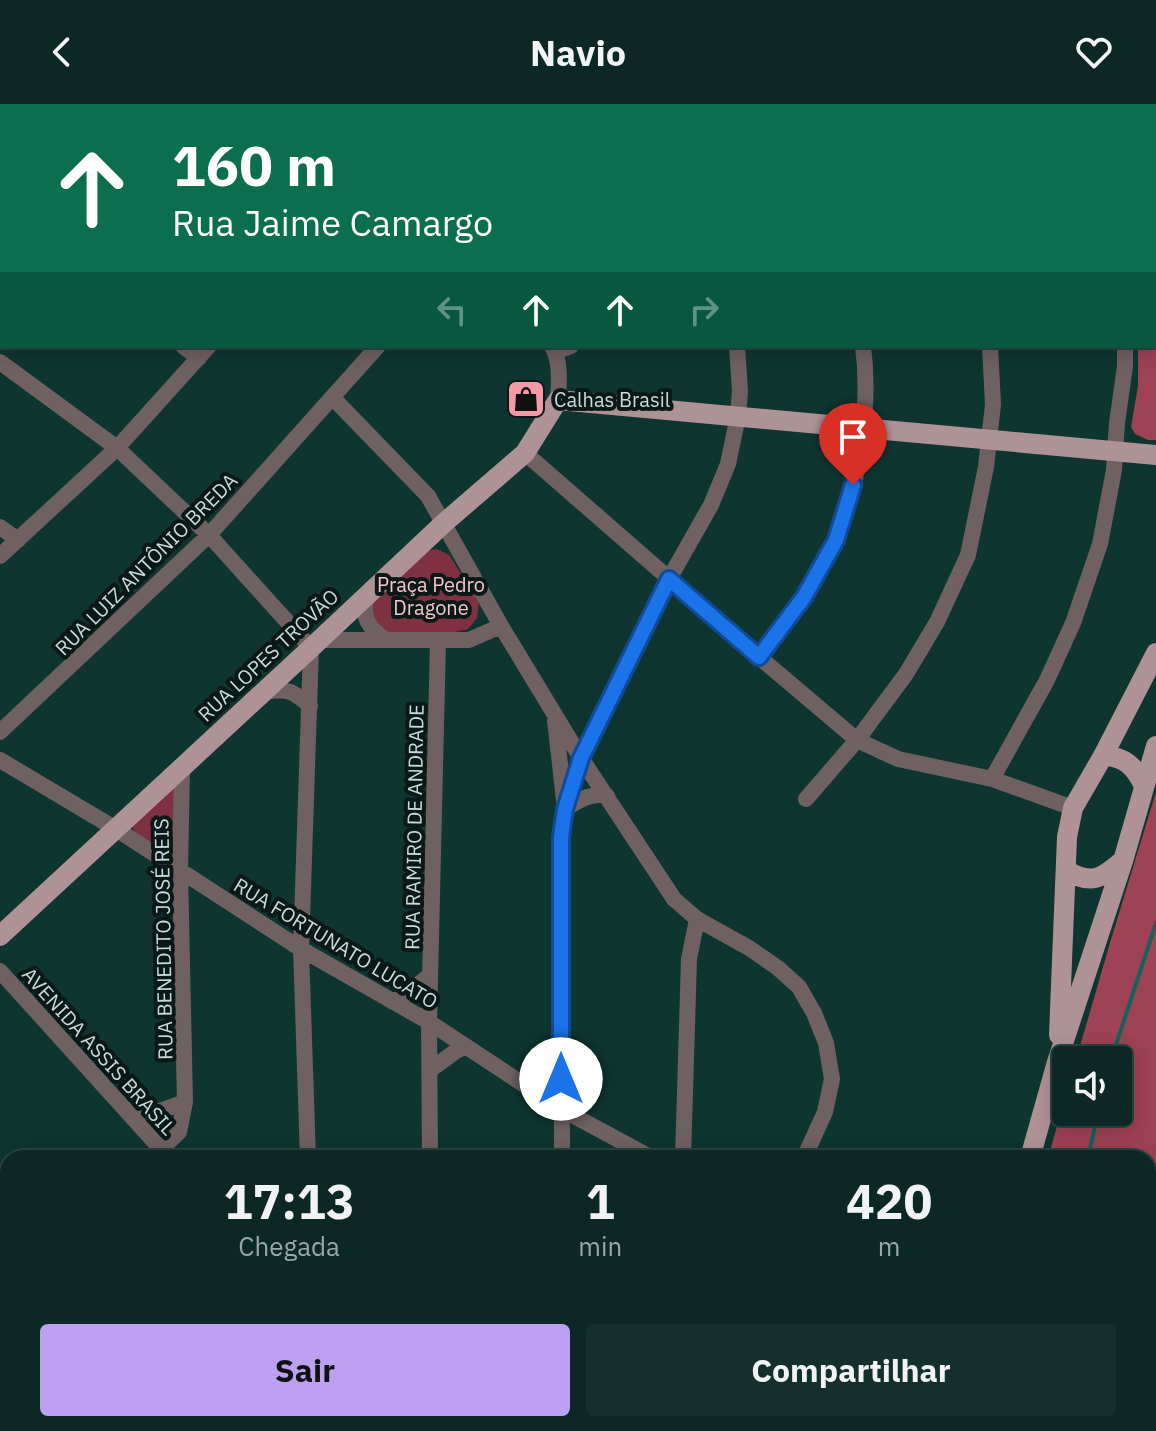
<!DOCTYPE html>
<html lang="pt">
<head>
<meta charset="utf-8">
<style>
	:root { --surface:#0b2825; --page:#14302d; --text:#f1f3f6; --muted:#9aa6a7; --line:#2b4442; --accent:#bca0f2 }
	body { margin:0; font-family:"IBM Plex Sans",sans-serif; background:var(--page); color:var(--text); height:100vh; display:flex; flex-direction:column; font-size:30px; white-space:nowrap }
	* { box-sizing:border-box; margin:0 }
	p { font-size:26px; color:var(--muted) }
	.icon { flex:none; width:44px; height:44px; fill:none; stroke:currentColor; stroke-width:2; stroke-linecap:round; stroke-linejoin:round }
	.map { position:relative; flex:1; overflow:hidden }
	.panel { position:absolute; left:0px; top:1046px; width:1156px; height:282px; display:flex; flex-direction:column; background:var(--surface); border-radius:24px 24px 0 0; box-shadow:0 4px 20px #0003,0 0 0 2px var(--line) }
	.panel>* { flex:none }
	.guide { position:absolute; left:0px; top:0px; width:1156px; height:244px; box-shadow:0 4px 20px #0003,0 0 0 2px var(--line); background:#0b6e4f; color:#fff; overflow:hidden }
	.controls { position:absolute; left:1052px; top:942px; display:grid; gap:16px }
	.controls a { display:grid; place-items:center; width:80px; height:80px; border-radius:8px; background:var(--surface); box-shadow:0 4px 20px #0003,0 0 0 2px var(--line); font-size:40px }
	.pin { position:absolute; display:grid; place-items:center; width:68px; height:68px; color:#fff; margin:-82px -34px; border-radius:50% 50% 50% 0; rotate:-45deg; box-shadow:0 0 8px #0007 }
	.pin .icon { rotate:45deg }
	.me { position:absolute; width:88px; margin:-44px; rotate:0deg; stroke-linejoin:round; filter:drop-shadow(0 0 6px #0008) }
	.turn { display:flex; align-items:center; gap:28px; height:168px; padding:0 40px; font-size:36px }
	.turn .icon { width:104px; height:104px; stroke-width:2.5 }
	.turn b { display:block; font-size:56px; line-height:68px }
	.lanes { display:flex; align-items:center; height:76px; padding:0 40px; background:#0003; justify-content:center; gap:40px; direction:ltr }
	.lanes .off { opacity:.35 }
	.eta { display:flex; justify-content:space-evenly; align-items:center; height:136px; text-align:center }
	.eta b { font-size:48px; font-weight:800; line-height:56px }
	.button { display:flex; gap:16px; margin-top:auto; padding:16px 40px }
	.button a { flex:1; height:92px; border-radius:8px; background:var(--accent); color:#111; font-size:32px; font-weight:800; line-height:92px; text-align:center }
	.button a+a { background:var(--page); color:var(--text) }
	header { display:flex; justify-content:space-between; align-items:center; height:104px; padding:0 40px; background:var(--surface); font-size:36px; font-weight:800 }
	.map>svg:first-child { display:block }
	.green { fill:#7d3141 }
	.forest { fill:#9e4255 }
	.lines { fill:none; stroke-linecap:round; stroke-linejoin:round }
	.stream { stroke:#12645d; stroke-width:4 }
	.minor { stroke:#6f6062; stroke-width:16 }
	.major { stroke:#af9295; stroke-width:20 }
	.route-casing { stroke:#114b97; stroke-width:20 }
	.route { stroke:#1a73e8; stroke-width:14 }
	.labels { text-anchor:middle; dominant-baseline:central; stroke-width:8; stroke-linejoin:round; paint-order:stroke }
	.poi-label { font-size:20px; fill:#c7dbd8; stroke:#0a1918; text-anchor:start }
	.street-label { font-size:20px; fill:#c7dbd8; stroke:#0a1918 }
	.park-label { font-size:20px; fill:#f8c3ca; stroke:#0a1918 }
</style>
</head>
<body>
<header><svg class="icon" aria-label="back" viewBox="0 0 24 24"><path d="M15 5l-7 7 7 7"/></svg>Navio<svg class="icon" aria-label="heart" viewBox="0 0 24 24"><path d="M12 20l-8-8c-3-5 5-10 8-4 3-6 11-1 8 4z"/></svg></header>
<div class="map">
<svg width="1156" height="1327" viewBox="0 0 1156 1327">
	<rect width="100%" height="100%" fill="#0f3531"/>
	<path class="green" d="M437,445L449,451L479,497L477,514L468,525L451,529H385L375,524L368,500L425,447Z
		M171,684L174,685L176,749L168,752L135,729L132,722Z"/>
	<path class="forest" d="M1154,86L1156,87V336H1148L1135,330L1131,323L1138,282V242H1154Z
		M1156,688V1327H993L994,1320H1148V1054H1048L1066,991V1008H1118V956H1076L1112,832Z"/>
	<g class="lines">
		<path class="stream" d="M1111,956L1156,819
			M1088,1054L1098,1008
			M1036,1320L1037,1327"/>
		<path class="minor" d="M75,0L78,2
			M275,0L278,2
			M566,0L568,2
			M760,0L762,2
			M916,0L917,2
			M1061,0L1062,2
			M420,2L422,0
			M1154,72L1156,73
			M0,103L2,104
			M183,242L199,254
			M552,242C561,258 559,278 558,296
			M555,248L571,242
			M0,258L117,344L209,431L311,544L301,845L308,1054
			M333,294L428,392L501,522L581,654L674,795L697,815L749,844L778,864L799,883L814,909L826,939L832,975L825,1008L804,1054
			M525,349L759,553L857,636L898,655L992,675L1073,704
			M0,423L18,436
			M0,452L117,344L209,242
			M367,491C361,513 368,524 386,536
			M320,536H469L501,522
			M759,553C782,523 803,495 822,462C827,454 833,445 837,435C859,379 871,302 863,242
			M265,588C287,584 294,587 310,602
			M555,616L565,705C577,697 592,688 607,692
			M0,628L209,431L378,242
			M0,656L116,725L301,845L429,918L561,1005L652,1054
			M992,675L1047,576L1073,519L1100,440L1114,366L1117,319L1125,262V242
			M806,695L857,636L906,570L937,518L968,451L986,363L989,336L993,301L990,242
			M0,867L169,1054
			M393,898L412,886L430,871
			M430,966L456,947L466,942
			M135,1016L185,998
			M152,1054L179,1028L185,998L180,767L182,664
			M430,1054L429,918L438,537
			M562,1054L561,733L565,705L581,654L669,475L711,401L728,360L738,312L740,287L737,242
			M683,1054L689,855L697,815
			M0,1158L8,1166
			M0,1192L8,1185
			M403,1320H414
			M430,1320L434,1327
			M564,1320V1327
			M688,1320V1327
			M157,1327L164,1320
			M871,1327L876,1320
			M945,1327L963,1320"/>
		<path class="major" d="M1103,652C1125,652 1135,663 1144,682
			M1066,766C1091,782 1102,774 1122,757
			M0,832L311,544L444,419L525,349L558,296L1156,351
			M1059,931L1067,733L1073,704L1103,652L1156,549
			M1030,1054L1057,958L1123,757L1156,642
			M1148,1210L1156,1163
			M820,1327L825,1320
			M975,1327L976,1320
			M1128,1327L1129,1320"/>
	</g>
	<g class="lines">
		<g class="route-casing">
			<path id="route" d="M561,975V733L565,705L581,654L669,475L759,553L804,493L836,436L853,381"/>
		</g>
		<use href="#route" class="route"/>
	</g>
	<defs>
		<g id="shop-square" transform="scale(2)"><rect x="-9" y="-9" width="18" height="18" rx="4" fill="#f39aa7" stroke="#0a1918"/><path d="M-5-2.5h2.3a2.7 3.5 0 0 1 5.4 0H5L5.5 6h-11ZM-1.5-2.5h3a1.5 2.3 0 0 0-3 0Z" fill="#111"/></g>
	</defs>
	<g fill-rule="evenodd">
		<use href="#shop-square" x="526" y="295"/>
	</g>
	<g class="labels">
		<g class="poi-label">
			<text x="554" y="295">Calhas Brasil</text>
		</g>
		<g class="street-label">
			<text transform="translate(146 460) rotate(-45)">RUA LUIZ ANTÔNIO BREDA</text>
			<text transform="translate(268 551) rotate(-43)">RUA LOPES TROVÃO</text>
			<text transform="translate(414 723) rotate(-89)">RUA RAMIRO DE ANDRADE</text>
			<text transform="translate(163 835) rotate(-91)">RUA BENEDITO JOSÉ REIS</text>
			<text transform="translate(336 839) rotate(31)">RUA FORTUNATO LUCATO</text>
			<text transform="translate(99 947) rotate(48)">AVENIDA ASSIS BRASIL</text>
		</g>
		<g class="park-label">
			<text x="431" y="480">Praça Pedro<tspan x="431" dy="23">Dragone</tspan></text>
		</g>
	</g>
</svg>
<div class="controls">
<a><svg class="icon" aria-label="sound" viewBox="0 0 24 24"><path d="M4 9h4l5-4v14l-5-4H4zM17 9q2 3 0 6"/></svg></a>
</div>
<div class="pin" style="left:853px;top:381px;background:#d93025"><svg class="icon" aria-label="arrive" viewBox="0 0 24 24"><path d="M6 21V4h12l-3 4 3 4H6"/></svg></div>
<svg class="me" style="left:561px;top:975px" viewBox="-20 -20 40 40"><circle r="19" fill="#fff"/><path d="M0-13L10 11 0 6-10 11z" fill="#1a73e8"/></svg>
<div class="guide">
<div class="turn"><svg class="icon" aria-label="ahead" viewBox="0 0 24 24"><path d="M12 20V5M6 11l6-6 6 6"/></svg><div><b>160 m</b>Rua Jaime Camargo</div></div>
<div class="lanes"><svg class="icon off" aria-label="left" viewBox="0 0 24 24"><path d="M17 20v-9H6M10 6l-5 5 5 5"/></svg><svg class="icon" aria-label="ahead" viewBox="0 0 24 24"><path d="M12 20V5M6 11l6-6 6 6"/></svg><svg class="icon" aria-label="ahead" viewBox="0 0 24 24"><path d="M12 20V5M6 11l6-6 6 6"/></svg><svg class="icon off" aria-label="right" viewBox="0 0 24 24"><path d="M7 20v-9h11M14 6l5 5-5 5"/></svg></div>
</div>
<section class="panel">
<div class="eta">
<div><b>17:13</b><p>Chegada</p></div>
<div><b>1</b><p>min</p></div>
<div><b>420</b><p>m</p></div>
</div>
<div class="button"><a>Sair</a><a>Compartilhar</a></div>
</section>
</div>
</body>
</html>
